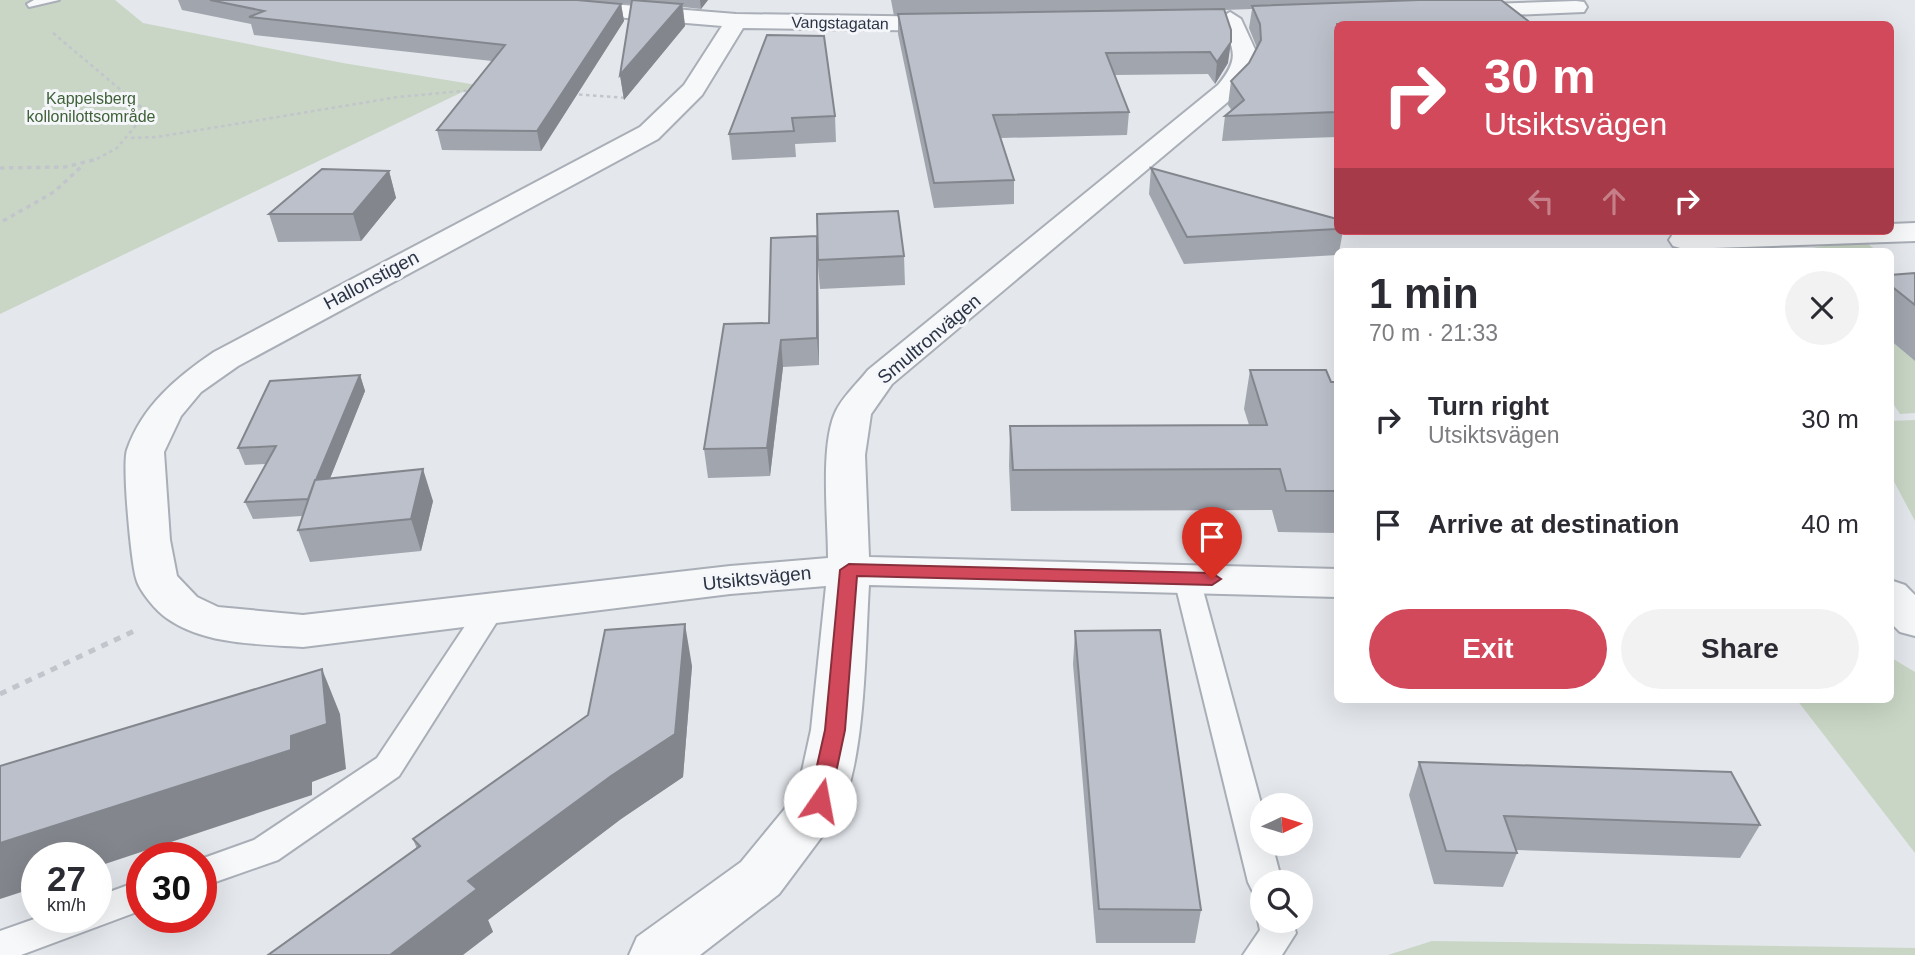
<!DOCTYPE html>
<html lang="en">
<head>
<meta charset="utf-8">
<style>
	:root { --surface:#fff; --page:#f2f2f3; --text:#2b2b33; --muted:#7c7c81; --accent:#d1495b }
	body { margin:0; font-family:Arial,sans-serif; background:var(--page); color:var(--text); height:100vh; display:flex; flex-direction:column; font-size:26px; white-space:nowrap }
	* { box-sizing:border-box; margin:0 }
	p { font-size:23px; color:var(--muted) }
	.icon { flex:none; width:38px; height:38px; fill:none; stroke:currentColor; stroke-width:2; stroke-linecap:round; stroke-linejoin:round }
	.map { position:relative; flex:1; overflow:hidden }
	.side { position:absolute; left:1334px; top:248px; width:560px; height:455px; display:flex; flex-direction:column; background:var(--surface); border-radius:10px; box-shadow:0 7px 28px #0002 }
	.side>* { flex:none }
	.guide { position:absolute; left:1334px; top:21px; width:560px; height:214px; border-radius:10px; box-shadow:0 7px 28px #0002; background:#d1495b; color:#fff; overflow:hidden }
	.needle { width:46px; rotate:86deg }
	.fabs { position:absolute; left:1250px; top:793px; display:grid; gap:14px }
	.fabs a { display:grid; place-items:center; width:63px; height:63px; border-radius:50%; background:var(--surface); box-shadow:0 7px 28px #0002; font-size:35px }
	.speed { position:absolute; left:21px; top:842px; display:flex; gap:14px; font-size:35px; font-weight:700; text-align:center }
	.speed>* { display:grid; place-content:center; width:91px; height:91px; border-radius:50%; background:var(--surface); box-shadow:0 7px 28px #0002; line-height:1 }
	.speed small { font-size:18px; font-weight:400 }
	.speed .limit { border:10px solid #d22; background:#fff; color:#111 }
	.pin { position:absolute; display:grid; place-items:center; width:60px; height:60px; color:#fff; margin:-72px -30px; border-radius:50% 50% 50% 0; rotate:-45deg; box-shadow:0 0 7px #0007 }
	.pin .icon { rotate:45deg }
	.me { position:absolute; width:77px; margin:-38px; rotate:12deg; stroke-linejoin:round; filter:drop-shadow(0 0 5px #0008) }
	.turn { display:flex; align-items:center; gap:24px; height:147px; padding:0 35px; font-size:32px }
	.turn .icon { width:91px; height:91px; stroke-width:2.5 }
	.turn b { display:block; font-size:49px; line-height:60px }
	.lanes { display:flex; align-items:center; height:66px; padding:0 35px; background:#0003; justify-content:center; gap:35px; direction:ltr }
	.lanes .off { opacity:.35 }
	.round { display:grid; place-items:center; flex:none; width:74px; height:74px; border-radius:37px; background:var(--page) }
	.summary { display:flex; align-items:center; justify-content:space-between; height:119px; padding:0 35px }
	h1 { font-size:42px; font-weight:700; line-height:52px }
	.primary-button { display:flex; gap:14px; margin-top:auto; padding:14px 35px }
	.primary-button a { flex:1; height:80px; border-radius:42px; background:var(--accent); color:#fff; font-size:28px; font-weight:700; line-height:80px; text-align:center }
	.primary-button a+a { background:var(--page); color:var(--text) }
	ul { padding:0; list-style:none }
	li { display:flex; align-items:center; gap:21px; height:105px; padding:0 35px }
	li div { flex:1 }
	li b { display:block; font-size:26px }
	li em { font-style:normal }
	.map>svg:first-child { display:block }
	.green { fill:#c9d6c5 }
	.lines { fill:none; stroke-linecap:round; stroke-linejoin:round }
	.service-casing { stroke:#a9aeb7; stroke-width:4 }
	.minor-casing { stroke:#a9aeb7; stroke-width:4 }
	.path-far2 { stroke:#c2c5cb; stroke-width:2.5; stroke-dasharray:3.5 3.5; stroke-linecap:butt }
	.path-far1 { stroke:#c2c5cb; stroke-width:3.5; stroke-dasharray:4.5 4.5; stroke-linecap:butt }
	.path { stroke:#c2c5cb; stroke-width:5; stroke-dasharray:7 7; stroke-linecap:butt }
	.service { fill:#f7f8fa; fill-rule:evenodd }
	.minor { fill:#f7f8fa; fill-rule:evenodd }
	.wall { fill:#a1a5ae }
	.shaded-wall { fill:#83868d }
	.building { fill:#bbc0ca; stroke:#83868d; stroke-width:2 }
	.route { fill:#d1495b; stroke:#882f3b; stroke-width:2 }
	.labels { text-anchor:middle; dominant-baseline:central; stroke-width:6; stroke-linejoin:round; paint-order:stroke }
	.far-street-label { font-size:16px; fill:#2b3445; stroke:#f4f6f9 }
	.far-park-label { font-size:16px; fill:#3f6138; stroke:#f4f6f9 }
	.street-label { font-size:19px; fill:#2b3445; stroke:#f4f6f9 }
</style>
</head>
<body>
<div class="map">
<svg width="1915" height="955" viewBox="0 0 1915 955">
	<rect width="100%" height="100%" fill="#e4e7ec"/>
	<path class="green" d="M0,0H115L143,23L343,63L477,85L0,314Z
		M1868,244L1878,252H1789L1830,245Z
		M1890,340L1915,361V413L1900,414L1890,399Z
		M1915,420V521L1890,474V421Z
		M1890,657L1915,672V853L1797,700H1890Z
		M1432,941L1915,948V955H1388Z"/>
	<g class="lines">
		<g class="service-casing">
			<path id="service" d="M34,0H59L29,7L27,4Z
				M1187,570L1196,573L1200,579L1262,807V844H1272L1282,882H1262V895L1253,892L1248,882L1174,579L1178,573Z
				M491,599L501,602L505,609L399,776L278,860L201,887V859L254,840L377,758L481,602Z
				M142,880V910L21,955H0V931L40,917H96V897Z
				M1262,911V920H1292L1296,933L1282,955H1243L1260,930L1258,920Z"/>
		</g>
		<g class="minor-casing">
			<path id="minor" d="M473,0H561L736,14L951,17L962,24L951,31L743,28L702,95L658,139L238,366L201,392L181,416L164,452L170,540L177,576L197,597L218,607L303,615L730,566L828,558C828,519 820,447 835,413C842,397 858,383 868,370L1218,85C1241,57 1234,49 1219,19L1230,12L1241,19L1258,56L1254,70L1236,95L892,384L871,414L865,455L869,557L1337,569V597L869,585C865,648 866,761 838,815L779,894L700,955H629L637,937L741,862L797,794L811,730L826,586L730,594L303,647C259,644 206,645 168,619C157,612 139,591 136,578C131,560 122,465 127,450C142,406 177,377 214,352L640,127L684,85L722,26L484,6Z
				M1576,1L1584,2L1587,7L1584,12L1459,17L1448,11L1459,5Z
				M1915,223V241L1684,249L1673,246L1669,240L1673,234L1684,231H1890V224Z
				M1890,580L1905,585L1915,595V636L1900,632L1890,622Z"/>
		</g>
		<path class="path-far2" d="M53,33L147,112L117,148L93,161
			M572,94L626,98
			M131,138L157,137L398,97L473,90"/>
		<path class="path-far1" d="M0,168L65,167L97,159
			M3,221L54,192L81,167"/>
		<path class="path" d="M0,694L134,631"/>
		<use href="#service" class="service"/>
		<use href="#minor" class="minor"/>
	</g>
	<path class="wall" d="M178,0H708L701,9L683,7L685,26L624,100L620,75L632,4L609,3L621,4L624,21L541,151L442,150L437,130L492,61L254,35L251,24L182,10Z
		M891,0H1501L1337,24V137L1222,141L1225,116L1232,111L1228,105L1231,81L1249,63L1257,48L1249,28L1252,9L1224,10L1228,63L1215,84L1208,74L1115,75L1129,112L1127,135L1001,138L1014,180V204L934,208L898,34V16H894Z
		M767,35L835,116L836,142L795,144L796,157L732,160L729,134Z
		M1151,168L1337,219V231H1343L1339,252H1337V255L1184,264L1149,194Z
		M389,171L396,198L361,241L278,242L269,214Z
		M817,236L818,254L904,256L905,285L820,289L818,266L819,365L783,367L770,476L708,478L704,449L769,323Z
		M1915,273V361L1890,340V275Z
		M1250,370L1337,382V533L1278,532L1272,510L1011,511L1009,466L1010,426L1249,425L1244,409Z
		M360,375L365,391L330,478L433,501L421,551L310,562L298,530L302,516L253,519L245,502L266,464L245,465L238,448Z
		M1075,631L1201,910L1195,943H1096L1073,664Z
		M692,666L683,777L621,819L488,920L493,932L417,849L413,839Z
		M1419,762L1760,825L1740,858L1516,850L1517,853L1503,887L1434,884L1409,795Z"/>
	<path class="shaded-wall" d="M700,0H708L701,9Z
		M621,4L624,21L541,151L537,131Z
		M682,4L685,26L624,100L620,75Z
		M1231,42L1228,63L1215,84L1217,62Z
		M389,171L396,198L361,241L353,214Z
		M817,236L818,260L819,365L817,338Z
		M781,340L783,367L770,476L767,448Z
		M360,375L365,391L315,516L308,499Z
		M423,469L433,501L421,551L411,519Z
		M685,624L692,666L683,777L621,819L488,920L493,932L463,955H390L468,881Z
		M322,669L340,714L346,769L312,782V795L96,867V858H37V887L0,899V843L291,736Z"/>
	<path class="building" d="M210,0H577L621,4L537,131L437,130L505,45L249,17L264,11Z
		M632,0L682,4L620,75Z
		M1419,0H1501L1532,24H1337V112L1225,116L1244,100L1231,81L1249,63L1261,40L1260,24L1252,6Z
		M1224,9L1231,30V42L1217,62L1210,52L1106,53L1129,112L993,115L1014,180L934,183L898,14Z
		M767,35L824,36L835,116L792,118L794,131L729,134Z
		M1151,168L1337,219V229L1187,237Z
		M322,169L389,171L353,214H269Z
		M898,211L904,256L818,260L817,214Z
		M817,236V338L781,340L767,448L704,449L724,324L769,323L771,238Z
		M1915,273V305L1890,285V275Z
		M1250,370H1326L1331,382H1337V491H1286L1280,469L1013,470L1010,426L1267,425Z
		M360,375L316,480H315L308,499L245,502L276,446L238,448L270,381Z
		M423,469L411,519L298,530L315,480Z
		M685,624L675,734L611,776L468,881L477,889L390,955H268L420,846L413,839L588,715L605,630Z
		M1160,630L1201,910L1099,909L1075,631Z
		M322,669L327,724L291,736V750L0,843V766Z
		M1419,762L1731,772L1760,825L1504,816L1517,853L1446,851Z"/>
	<path class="route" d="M849,564L1212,573L1221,579L1212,585L857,576L845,730L830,801L827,807H812L809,801L825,730L840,570Z"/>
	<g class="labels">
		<g class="far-street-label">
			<text transform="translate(840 23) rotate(1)">Vangstagatan</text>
		</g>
		<g class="far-park-label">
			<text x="91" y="98">Kappelsberg<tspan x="91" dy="18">kollonilottsområde</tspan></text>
		</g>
		<g class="street-label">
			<text transform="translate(371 280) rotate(-28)">Hallonstigen</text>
			<text transform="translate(929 339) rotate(-40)">Smultronvägen</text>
			<text transform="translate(757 578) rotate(-6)">Utsiktsvägen</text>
		</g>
	</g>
</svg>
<div class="fabs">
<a><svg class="needle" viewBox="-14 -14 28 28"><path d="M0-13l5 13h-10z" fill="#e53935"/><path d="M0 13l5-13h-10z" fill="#7c7c81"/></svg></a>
<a><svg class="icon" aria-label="search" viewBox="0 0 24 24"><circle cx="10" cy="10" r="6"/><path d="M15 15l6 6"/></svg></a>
</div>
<div class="speed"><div>27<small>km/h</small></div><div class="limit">30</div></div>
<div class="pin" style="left:1212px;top:579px;background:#d93025"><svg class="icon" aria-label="arrive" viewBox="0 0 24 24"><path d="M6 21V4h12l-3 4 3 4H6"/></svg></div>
<svg class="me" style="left:820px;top:801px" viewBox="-20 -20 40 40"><circle r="19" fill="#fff"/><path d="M0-13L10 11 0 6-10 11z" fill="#d1495b"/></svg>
<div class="guide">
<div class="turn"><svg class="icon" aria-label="right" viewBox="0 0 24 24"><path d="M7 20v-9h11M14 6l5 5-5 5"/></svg><div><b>30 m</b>Utsiktsvägen</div></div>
<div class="lanes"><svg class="icon off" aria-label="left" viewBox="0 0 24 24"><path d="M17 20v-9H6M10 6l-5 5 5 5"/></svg><svg class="icon off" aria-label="ahead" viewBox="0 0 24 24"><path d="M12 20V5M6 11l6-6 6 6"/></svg><svg class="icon" aria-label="right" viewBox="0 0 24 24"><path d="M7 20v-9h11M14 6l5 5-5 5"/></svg></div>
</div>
<section class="side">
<div class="summary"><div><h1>1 min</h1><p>70 m · 21:33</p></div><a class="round"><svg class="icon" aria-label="close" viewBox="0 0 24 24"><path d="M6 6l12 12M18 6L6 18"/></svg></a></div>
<ul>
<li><svg class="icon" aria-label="right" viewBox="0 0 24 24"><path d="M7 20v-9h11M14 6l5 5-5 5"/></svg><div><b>Turn right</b><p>Utsiktsvägen</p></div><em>30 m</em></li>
<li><svg class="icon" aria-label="arrive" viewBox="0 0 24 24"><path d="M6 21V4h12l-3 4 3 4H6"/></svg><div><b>Arrive at destination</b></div><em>40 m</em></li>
</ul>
<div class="primary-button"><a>Exit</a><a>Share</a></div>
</section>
</div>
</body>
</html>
